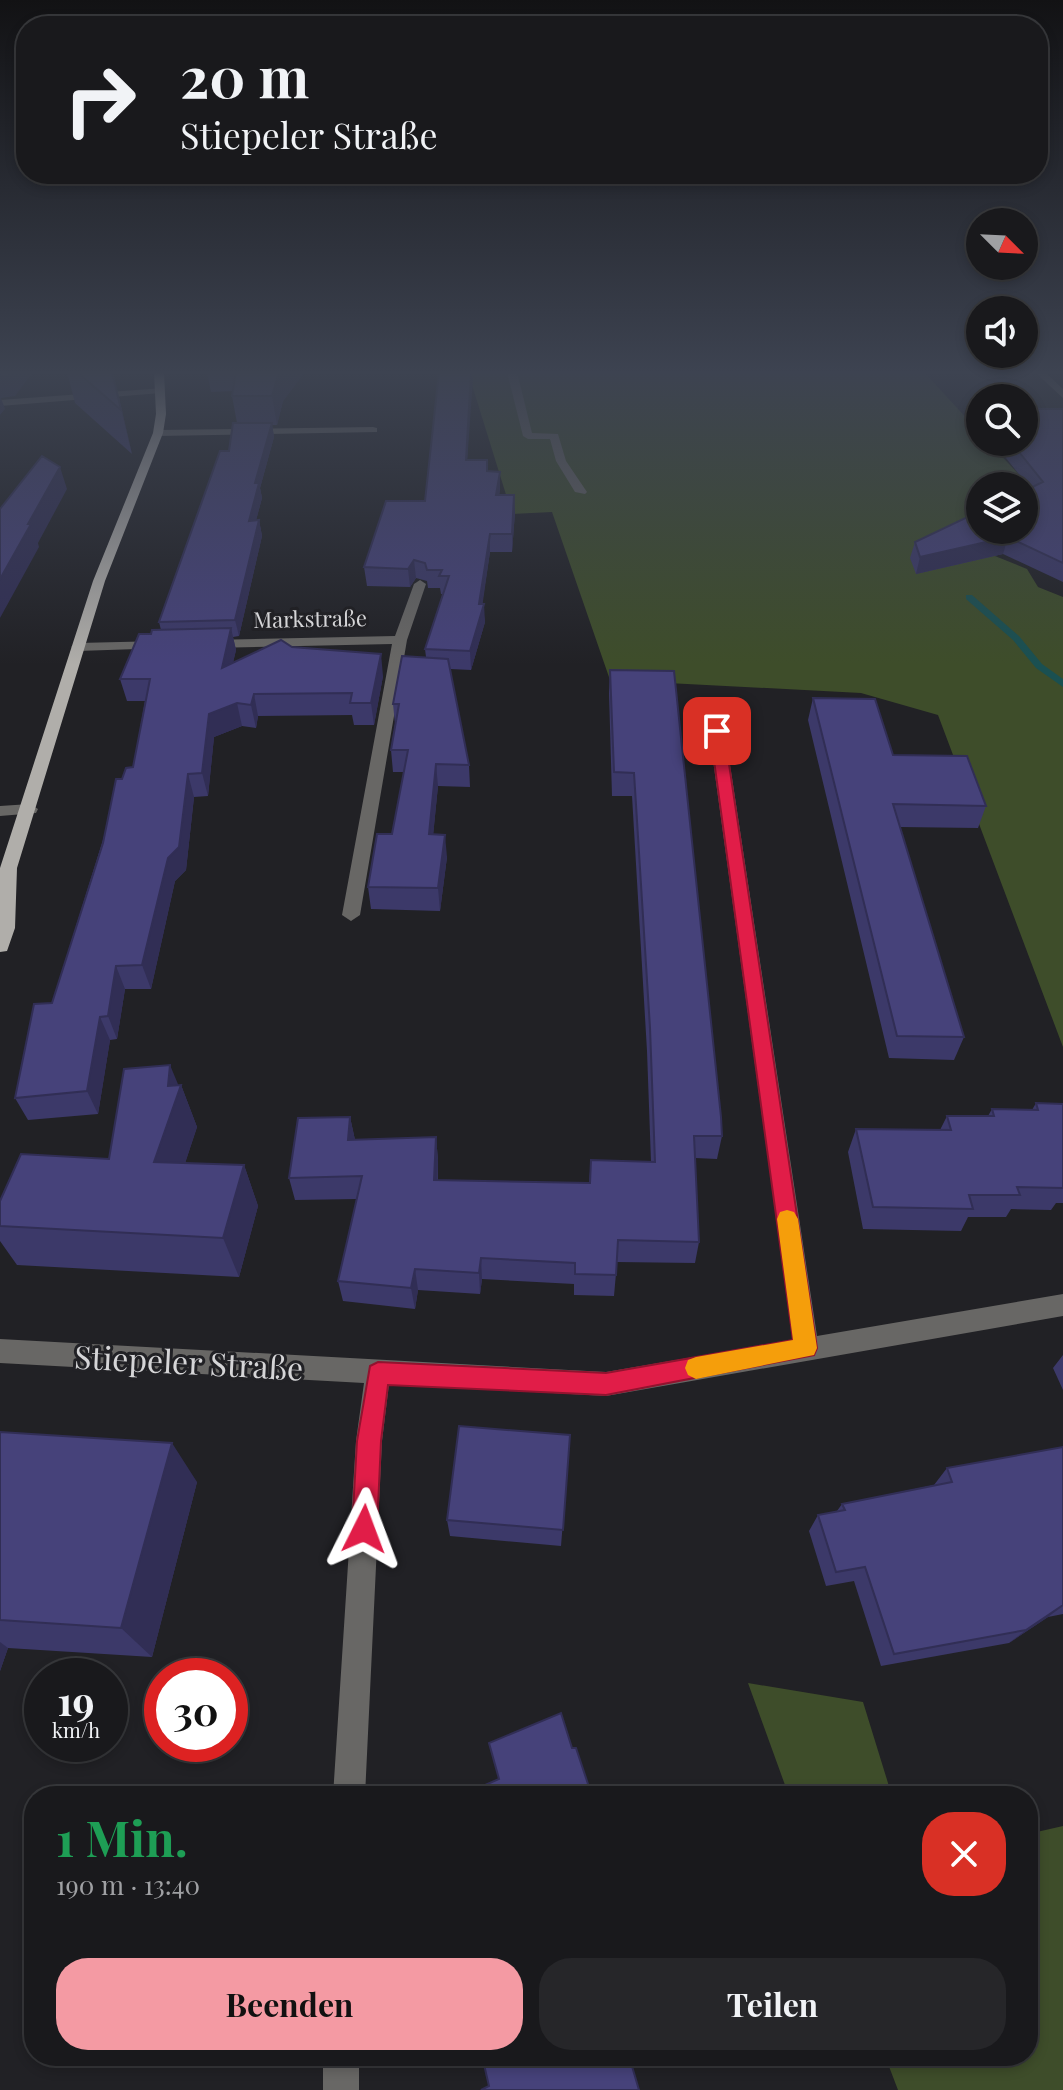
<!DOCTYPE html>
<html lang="de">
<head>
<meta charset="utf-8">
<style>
	:root { --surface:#19191c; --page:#262629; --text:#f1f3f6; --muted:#9fa0a3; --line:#37383b; --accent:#f49aa3 }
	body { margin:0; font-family:"Playfair Display",serif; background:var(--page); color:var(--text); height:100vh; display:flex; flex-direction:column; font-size:30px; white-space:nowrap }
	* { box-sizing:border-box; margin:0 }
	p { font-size:26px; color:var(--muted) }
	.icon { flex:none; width:44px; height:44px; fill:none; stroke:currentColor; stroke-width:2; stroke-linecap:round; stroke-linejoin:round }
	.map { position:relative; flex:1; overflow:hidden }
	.details { position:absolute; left:24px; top:1786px; width:1014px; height:280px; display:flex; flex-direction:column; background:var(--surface); border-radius:32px; box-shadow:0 4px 12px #0003,0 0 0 2px var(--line) }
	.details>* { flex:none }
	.top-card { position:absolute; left:16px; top:16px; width:1032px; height:168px; border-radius:32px; box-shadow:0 4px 12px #0003,0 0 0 2px var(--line); background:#19191c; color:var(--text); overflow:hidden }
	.needle { width:52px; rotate:114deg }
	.tools { position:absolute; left:966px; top:208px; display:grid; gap:16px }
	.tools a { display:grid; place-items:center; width:72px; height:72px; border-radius:50%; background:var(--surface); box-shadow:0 4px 12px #0003,0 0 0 2px var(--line); font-size:40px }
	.speed { position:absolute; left:24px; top:1658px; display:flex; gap:16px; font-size:40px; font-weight:700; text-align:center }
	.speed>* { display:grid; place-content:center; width:104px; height:104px; border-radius:50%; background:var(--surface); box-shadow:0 4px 12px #0003,0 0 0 2px var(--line); line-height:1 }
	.speed small { font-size:20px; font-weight:400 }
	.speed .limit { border:12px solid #d22; background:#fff; color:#111 }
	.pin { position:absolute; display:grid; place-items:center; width:68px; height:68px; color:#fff; margin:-34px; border-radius:16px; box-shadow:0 4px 12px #0006 }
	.me { position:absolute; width:88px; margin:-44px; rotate:3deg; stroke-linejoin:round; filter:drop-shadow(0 0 6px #0008) }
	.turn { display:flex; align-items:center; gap:28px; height:168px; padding:0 32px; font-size:36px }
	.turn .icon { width:104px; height:104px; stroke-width:2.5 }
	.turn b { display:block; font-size:56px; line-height:68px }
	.round { display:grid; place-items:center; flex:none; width:84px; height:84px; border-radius:32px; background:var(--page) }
	.headline { display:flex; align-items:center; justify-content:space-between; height:136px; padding:0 32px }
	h1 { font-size:48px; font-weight:700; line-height:60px; color:#1e9e55 }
	.cta { display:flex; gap:16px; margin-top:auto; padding:16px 32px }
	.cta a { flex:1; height:92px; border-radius:32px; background:var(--accent); color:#111; font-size:32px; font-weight:700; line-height:92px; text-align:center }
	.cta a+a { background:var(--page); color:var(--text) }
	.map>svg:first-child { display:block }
	.green { fill:#3e4d2a }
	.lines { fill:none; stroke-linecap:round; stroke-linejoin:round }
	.stream { fill:#1a5051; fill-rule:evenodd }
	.minor { fill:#686765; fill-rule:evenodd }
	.major { fill:#b0aeaa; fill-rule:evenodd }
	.wall { fill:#3c3969 }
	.shaded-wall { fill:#312e55 }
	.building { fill:#46427a; stroke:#312e55; stroke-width:2 }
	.route { fill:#e11d48; stroke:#92132f; stroke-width:2 }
	.slow { fill:#f59e0b }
	.labels { text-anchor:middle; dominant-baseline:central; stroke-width:6; stroke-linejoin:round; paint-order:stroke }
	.far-street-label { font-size:22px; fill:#d5d5d7; stroke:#212125 }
	.near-street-label { font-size:32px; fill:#d5d5d7; stroke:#212125 }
</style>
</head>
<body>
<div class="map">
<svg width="1063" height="2090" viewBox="0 0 1063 2090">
	<rect width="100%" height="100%" fill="#212125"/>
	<path class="green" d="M468,372H924L980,433V442H988L1027,483L1021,486H980V511L947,531L990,554L1027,569L1038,587L1063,597V1047L938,715L861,693L610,680L552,512L512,514Z
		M748,1683L863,1702L892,1796H789Z
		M1063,1826V2090H898L885,2056H1028V1834Z"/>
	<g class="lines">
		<path class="stream" d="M966,595H972L1019,636L1042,664L1063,679V687L1036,668L1013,640L966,599Z"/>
		<path class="minor" d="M507,372H517L532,433L558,434L566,461L587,492L585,494L575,492L556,461L550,439H528L523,436Z
			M1035,372H1045L1063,389V398Z
			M164,388L161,393L0,406V400Z
			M373,427L377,428V432L158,436L153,433L158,430Z
			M420,580L426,584L407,640L360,915L351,921L342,915L392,644L210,648L203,644L210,640L395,636L414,584Z
			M162,641L169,645L167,648L78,651L71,647L78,643Z
			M732,712L739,716L725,732L817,1336L1063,1294V1316L606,1396L389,1384L382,1441L365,1796H333L356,1441L364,1383L0,1363V1339L606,1372L793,1340L709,731L727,713Z
			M30,804L38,809L36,813L0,816V806Z
			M323,2056H359V2090H323Z"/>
		<path class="major" d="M154,372H164L166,414L163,433L105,581L17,868L15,928L7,951L0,952V868L93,581L153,433L156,414Z"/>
	</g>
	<path class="wall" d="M67,372H113L132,454L75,403Z
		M207,372H305L283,401L277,425H272L274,437L260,488L262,498L256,520H259L262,536L239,636L233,637L236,650L233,662L292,647L383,676L374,725H354L352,715L258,716L256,728L242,726L214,737L208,796L194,797L186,870L175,881L151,989H125L117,1039L110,1040L98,1114L28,1120L15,1098L52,1003L122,779L133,767L145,701H127L120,679L151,634L161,630L159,622L229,451L237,423L232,396L233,391L211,392Z
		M439,372H472L467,460L487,471L500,489L499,495L515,512L512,552H490L482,604L485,622L471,670L450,669L469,765L470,787L438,786L433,835L447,857L440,911L371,909L368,887L392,834L404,772H393L391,750L395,724L393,704L426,657L425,649L444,594H441L440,588H428L427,581L416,578L410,587L367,586L364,567L425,501Z
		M1024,409H1063V582L1003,554L916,574L910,558L915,542L1030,488L1006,458L1011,442H1024Z
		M610,670L722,1136L717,1159L695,1158L699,1242L695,1263L617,1262L614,1296L574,1295V1284L482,1279L480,1294L418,1290L415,1309L343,1301L338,1281L357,1199L295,1200L289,1178L350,1117L355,1140L436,1137L438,1160V1180L589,1183L591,1160L651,1162L647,1051L632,796H612L609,693Z
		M813,698L893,755L986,806L978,828L900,827L964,1037L954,1060L889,1058L808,720Z
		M178,1085H181L197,1127L185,1163L244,1165L258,1206L239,1277L17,1265L0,1241V1201L109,1159Z
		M1036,1103L1063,1104V1203H1056L1051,1210L1011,1209L1006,1217H968L961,1231L863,1229L848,1152L856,1129L940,1130L947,1116H988L992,1109L1032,1110Z
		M1063,1355V1390L1053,1368Z
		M0,1432L197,1482L152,1657L8,1648L0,1671Z
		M570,1435L561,1546L450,1536L447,1520Z
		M1063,1447V1614L1048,1617L1009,1643L881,1666L854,1581L826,1586L809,1531L818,1515L837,1511L842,1504L934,1485L947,1468Z"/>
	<path class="shaded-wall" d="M11,372H33L15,396L1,398L5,409L0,415V377Z
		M77,372H113L132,454L116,389Z
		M279,372H305L283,401L277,425L272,396Z
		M471,372L473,379L466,477V460Z
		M272,423L274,437L260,488L262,498L252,536L249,521L255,483Z
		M60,467L67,489L38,543L39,547L0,618V579L28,524Z
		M500,472V489L497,512L496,495Z
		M514,495L515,512L512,552V534Z
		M259,520L262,536L239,636L235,620Z
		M490,534V552L481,615L484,604L485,622L471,670L470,651Z
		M1008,537L1003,554L916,574L920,557Z
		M414,560L416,578L410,587L408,569Z
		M231,628L236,650L227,690L222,668Z
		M381,654L383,676L374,725L371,703Z
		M254,694L258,716L256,728L251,705Z
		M237,703L242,726L214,737L208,796L202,773L209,714Z
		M436,764L438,786L431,857L429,834Z
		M188,774L194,797L186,870L175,881L151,989L142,965Z
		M445,835L447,857L440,911L438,888Z
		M116,966L125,989L117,1039L108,1016Z
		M100,1017L110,1040L98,1114L87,1091Z
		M170,1065L180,1089L181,1085L197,1127L172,1203L154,1162L168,1086Z
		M350,1117L355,1140H348Z
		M436,1137L438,1160L437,1202L434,1180Z
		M244,1165L258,1206L239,1277L223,1238Z
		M481,1258L482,1279L480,1294L479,1273Z
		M415,1269L418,1290L415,1309L411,1288Z
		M172,1443L197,1482L152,1657L121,1628Z
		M1063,1605L1048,1617L1009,1643L1026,1630Z
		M0,1642L8,1648L0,1671Z"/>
	<path class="building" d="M0,372H11L8,376L0,377Z
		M77,372H112L121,410Z
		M236,372H279L272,396H232Z
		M439,372H471L466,460H487V471L500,472L496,495H514L512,534H490L479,604H484L470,651L425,649L449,576H439L442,570H427L425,563L414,560L408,569L364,567L386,501H425Z
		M1024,409H1063V563L1008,537L920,557L915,542L980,511V530H1024V491L1043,482L1011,442H1024V440L1032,439L1024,430Z
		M233,423H272L255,483H259L249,521L259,520L235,620L159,622L220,451H229Z
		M42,456L60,467L28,524H31L0,579V509Z
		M231,628L222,668L281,640L292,647L381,654L371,703H350L352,693L254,694L251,705L237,703L209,714L202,773L188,774L179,847L168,858L142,965L116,966L108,1016L100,1017L87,1091L15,1098L34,1004L52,1003L103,843L116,779H122L126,768L133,767L150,679H120L139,634H151L152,630Z
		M402,656L448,659L469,765L436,764L429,834L445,835L438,888L368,887L377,834H392L408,750H391L399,704H393Z
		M610,670L674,671L721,1117L722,1136H694L699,1242L618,1240L616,1275L575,1274V1263L481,1258L479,1273L415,1269L411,1288L338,1281L362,1176L289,1178L298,1118L350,1117L348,1140L436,1137L434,1180L590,1183L591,1160L655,1162L650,1028L634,773L614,772Z
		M813,698L875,699L893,755L967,756L986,806L893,804L964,1037L897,1036Z
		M170,1065L168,1086L181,1085L154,1162L244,1165L223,1238L0,1226V1201L21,1154L109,1159L124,1069Z
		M1036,1103L1063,1104V1188L1017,1187L1020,1195H969L973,1209L873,1207L856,1129L951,1130L947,1116H994L992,1109L1038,1110Z
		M459,1426L570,1435L563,1530L447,1520Z
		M0,1432L172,1443L121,1628L0,1620Z
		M1063,1447V1605L1026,1630L894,1654L865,1567L836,1572L818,1515L845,1510L842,1504L952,1482L947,1468Z
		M561,1713L572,1748H576L592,1796H460L499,1779L489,1743Z
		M482,2056H629L639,2090H481L489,2086Z"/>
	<linearGradient id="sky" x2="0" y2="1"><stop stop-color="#121214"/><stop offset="0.56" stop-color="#3d4351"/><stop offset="1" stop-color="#3d4351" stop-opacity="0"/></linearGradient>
	<rect width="1063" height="665" fill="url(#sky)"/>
	<path class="route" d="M717,727L724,731L817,1348L814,1355L606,1395L388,1385L381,1441L377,1529L373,1538L364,1542L355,1538L352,1529L357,1441L370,1366L378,1362L606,1373L793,1340L710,731Z"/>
	<path class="slow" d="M787,1210L794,1212L798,1219L817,1348L814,1355L696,1379L688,1375L685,1368L688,1360L696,1357L793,1340L777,1219L780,1212Z"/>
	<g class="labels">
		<g class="far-street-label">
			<text transform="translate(310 618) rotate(-1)">Markstraße</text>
		</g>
		<g class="near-street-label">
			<text transform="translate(189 1361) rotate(3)">Stiepeler Straße</text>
		</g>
	</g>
</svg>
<div class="tools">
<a><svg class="needle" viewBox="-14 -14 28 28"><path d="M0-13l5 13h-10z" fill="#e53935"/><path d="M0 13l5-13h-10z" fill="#9fa0a3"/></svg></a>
<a><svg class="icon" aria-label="sound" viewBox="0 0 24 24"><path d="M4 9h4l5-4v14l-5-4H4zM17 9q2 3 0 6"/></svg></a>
<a><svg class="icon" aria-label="search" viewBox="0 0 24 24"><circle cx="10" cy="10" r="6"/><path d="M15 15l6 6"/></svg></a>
<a><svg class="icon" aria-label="layers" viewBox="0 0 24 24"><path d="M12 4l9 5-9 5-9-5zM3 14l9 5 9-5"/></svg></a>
</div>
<div class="speed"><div>19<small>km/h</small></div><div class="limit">30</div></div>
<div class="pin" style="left:717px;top:731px;background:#d93025"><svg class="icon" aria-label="arrive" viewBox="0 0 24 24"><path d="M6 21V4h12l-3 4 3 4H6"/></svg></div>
<svg class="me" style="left:364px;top:1529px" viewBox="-20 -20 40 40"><path d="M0-17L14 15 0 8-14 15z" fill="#e11d48" stroke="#fff" stroke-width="4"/></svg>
<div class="top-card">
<div class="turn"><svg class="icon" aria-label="right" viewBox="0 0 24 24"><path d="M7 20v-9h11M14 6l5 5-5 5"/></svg><div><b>20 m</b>Stiepeler Straße</div></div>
</div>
<section class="details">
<div class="headline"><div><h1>1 Min.</h1><p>190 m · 13:40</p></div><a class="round" style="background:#d93025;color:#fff"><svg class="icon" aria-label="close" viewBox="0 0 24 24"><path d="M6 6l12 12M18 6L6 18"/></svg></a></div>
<div class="cta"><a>Beenden</a><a>Teilen</a></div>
</section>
</div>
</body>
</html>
